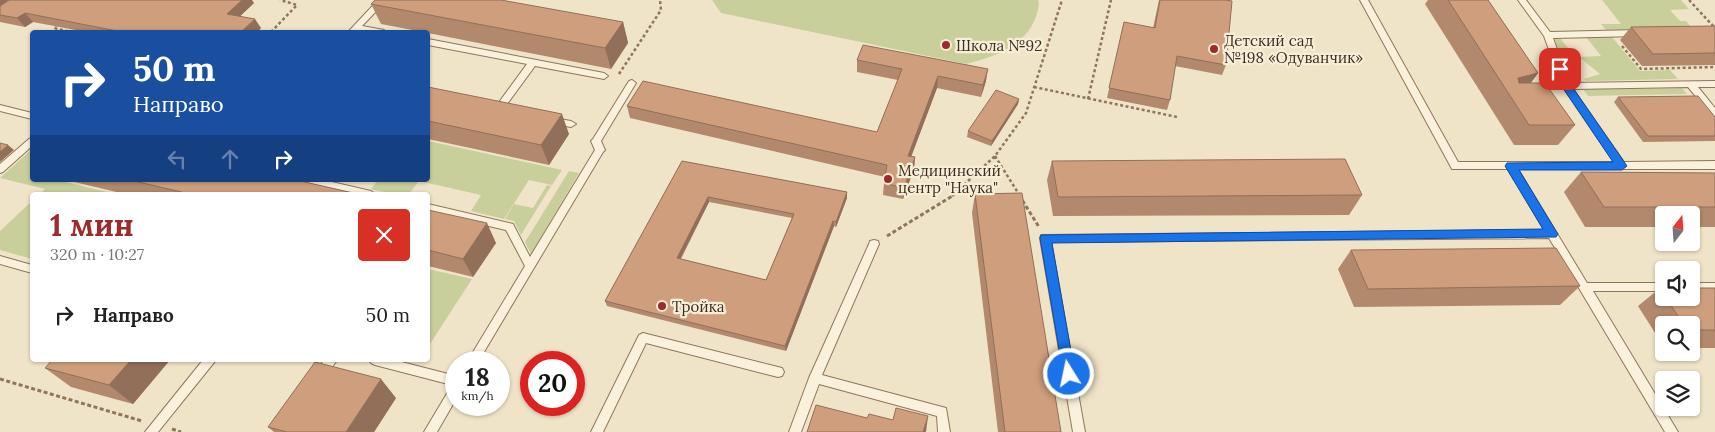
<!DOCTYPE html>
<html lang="ru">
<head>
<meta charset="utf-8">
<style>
	:root { --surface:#fff; --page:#f2f2f2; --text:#222; --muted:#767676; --accent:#9e2a2b }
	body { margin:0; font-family:Lora,serif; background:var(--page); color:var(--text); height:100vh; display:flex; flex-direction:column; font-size:19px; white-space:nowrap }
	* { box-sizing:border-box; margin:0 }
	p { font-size:16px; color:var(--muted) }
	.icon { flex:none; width:28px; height:28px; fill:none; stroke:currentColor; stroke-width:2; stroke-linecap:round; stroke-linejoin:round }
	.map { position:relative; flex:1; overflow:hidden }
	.drawer { position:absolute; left:30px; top:192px; width:400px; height:170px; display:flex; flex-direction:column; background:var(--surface); border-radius:5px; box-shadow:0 1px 4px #0004 }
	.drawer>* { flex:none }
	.hud { position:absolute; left:30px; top:30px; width:400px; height:152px; border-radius:5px; box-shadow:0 1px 4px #0004; background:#1a4fa0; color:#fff; overflow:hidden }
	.needle { width:32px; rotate:17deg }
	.controls { position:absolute; left:1655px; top:206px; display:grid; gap:10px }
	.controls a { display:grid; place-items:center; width:45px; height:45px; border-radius:5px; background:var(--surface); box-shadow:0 1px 4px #0004; font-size:25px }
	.speed { position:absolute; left:445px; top:351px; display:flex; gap:10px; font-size:25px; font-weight:700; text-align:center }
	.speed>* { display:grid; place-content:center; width:65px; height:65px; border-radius:50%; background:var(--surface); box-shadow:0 1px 4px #0004; line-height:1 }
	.speed small { font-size:12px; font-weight:400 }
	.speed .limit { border:8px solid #d22; background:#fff; color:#111 }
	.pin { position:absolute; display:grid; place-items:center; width:42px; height:42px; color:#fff; margin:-21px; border-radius:10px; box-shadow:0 2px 8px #0006 }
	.me { position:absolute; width:55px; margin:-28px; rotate:350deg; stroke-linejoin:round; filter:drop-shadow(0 0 4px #0008) }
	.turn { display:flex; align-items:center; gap:18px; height:105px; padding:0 20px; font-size:22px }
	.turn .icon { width:65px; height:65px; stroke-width:2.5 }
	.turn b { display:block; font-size:35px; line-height:42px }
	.lanes { display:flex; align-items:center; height:48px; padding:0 20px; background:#0003; justify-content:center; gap:25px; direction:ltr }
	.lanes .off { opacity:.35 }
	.round { display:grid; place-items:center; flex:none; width:52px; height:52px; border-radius:5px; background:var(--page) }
	.summary { display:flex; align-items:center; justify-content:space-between; height:85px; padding:0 20px }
	h1 { font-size:30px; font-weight:700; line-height:38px; color:var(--accent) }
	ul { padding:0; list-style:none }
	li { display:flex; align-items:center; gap:15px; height:75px; padding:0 20px }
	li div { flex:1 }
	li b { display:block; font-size:19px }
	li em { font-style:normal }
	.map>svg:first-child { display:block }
	.green { fill:#c9cf9b }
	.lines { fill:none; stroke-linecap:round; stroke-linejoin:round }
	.lane-casing { stroke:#8d765c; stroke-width:2 }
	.path-far1 { stroke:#8d765c; stroke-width:2.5; stroke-dasharray:3 2.5; stroke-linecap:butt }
	.path { stroke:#8d765c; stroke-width:3; stroke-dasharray:4 2.5; stroke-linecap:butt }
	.lane { fill:#faf1dc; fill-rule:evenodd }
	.wall { fill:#b2896c; fill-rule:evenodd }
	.shaded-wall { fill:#916f58 }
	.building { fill:#cf9f7d; stroke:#916f58; fill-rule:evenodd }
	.route { fill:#1a73e8; stroke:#114b97 }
	.poi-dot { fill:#9e2a2b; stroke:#f7eed8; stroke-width:2 }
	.labels { text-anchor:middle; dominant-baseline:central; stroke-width:4.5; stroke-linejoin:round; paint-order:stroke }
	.poi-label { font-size:15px; fill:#3d2e20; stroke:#f7eed8; text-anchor:start }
</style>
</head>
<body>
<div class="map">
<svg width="1715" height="432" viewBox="0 0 1715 432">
	<rect width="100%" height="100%" fill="#f0e4c8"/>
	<path class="green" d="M712,0H1038L1039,3C1035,42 999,56 966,64L721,13Z
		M1602,0H1681L1689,9L1670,10L1680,21H1686L1693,29L1606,30L1601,24H1621Z
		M1586,37H1612L1640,71L1670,70L1678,79L1586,81L1584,79L1600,74L1579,57L1601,56Z
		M1553,38H1560L1577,59L1564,62Z
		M1682,88L1687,94L1588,96L1583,89Z
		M428,141L562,170L552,185L529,180L504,219L471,211L481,195L419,181L408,195H398L371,189L378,180H428Z
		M32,149V180H57L120,195H39L45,189L0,178Z
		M569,171L579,173L531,254L525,242Z
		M547,185L551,186L521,235L514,221L505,219L514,204L533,208Z
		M32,201V259L0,250V231Z
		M428,269L472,279L428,347Z"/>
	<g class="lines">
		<g class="lane-casing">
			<path id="lane" d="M378,0H387L362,26L384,30L385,32L358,31L356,32H348Z
				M1360,0H1368L1458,162H1614L1562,86L1544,36L1518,0H1526L1550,32L1639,30L1643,33L1639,36L1553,38L1569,83L1715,81V87H1698L1715,108V117L1712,116L1688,87L1573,89L1624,162L1715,161V169H1518L1587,283H1664V291H1593L1678,432H1665L1549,238L1051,242L1085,432H1073L1040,238L1041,235L1544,230L1508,169H1452Z
				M428,39L604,73L608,76L604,79L535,66L502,111L499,112L494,109L527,64L428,45Z
				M632,80L636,83L601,141L605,150L603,152L478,362H467L525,266L506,230L428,212V204L513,224L530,257L595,150L591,141L593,139L629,81Z
				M0,105L32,113V119L0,111Z
				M553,118L571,121L576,124L571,127L550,123L548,121Z
				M32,138V146L3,172L0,173V164L29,139Z
				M302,180H323L371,191L376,195H355L307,184Z
				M874,240L878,241L879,244L822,375L946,408L950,432H938L937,416L819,384L801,432H789L809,378L869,244L870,241Z
				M0,256L32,265V273L0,264Z
				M1691,283H1715V291H1691Z
				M643,333L778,367L782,368L784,372L782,376L778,377L646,343L603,432H591L639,335Z
				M203,360H216L158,432H145Z
				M324,360H337L323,380L319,381L315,380L313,376Z
				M369,360H394L456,376V399L437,432H424L452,385L375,365L371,363Z"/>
		</g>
		<path class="path-far1" d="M1689,0L1715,28
			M57,24L54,28L70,32
			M271,32L297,5L280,0
			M1622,46L1641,69L1715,67
			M619,74L661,10L660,0
			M1034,87L1177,117
			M1088,99L1111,0
			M995,156L1020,196
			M952,196L995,156L1026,113L1062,0"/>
		<path class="path" d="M1019,195L1039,227
			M887,236L954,195
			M0,379L142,421
			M172,429L181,432"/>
		<use href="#lane" class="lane"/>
	</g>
	<path class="wall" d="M0,0L254,3L240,16L261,28L257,32H86L33,22L25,27L0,22Z
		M1159,0H1225L1226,65L1222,75L1175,66L1170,100L1167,110L1107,98L1124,22L1153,28Z
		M1428,0H1488L1538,73L1531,83L1575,125L1558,145H1514L1425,4Z
		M371,4L623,22L628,43L611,69L428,33V32H423L381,24Z
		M1715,26V65L1642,66L1620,40L1631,27Z
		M857,60L986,81L981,97L937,88L911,156L915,157L914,169L903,199L883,195L884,183L885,177L630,118L627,106L877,132L898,80L857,72Z
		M428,87L569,134L549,165L428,139Z
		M1618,97L1715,117V141L1643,142L1614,102Z
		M1019,99L1018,104L991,146L967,137L968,131Z
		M682,161L847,192V198L836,227L834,226L786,351L607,306L605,301ZM709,202L792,218L766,280L681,259Z
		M1052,161L1362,195L1349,215L1053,216L1047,180Z
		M1581,172L1715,173V227H1691V215H1664V227H1585L1564,192Z
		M66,180H296L362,195H129Z
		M975,194L1061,432H998L972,213Z
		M428,210L496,243L473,277L428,266Z
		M1351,250L1580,286L1560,305L1354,307L1338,269Z
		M1660,288H1664V298H1691L1715,288V348H1691V325H1664V347L1638,306Z
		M170,360L133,404L71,387L45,368Z
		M396,398L374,432H274L268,427Z"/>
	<path class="shaded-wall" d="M0,0H14L0,10Z
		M242,0H252L254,3L233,23L227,14Z
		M25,13L33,22L25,27L17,18Z
		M255,19L261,28L257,32H241Z
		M623,22L628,43L611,69L605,48Z
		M988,69L986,81L981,97L983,85Z
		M1538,73L1523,93L1510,96L1518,78Z
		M938,76L937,88L907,168L908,156Z
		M1019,99L1018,104L991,146L992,141Z
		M562,114L569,134L549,165L541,145Z
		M8,145L14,150L0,162V152Z
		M915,157L914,169L903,199L904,188Z
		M847,192V198L836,227V222Z
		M708,197L709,202L678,263L677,258Z
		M833,221L834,226L786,351L785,346Z
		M487,223L496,243L473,277L463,259Z
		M131,360H170L133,404L109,385Z
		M381,379L396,398L374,432H346Z
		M928,416L926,432H923Z"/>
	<path class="building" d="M9,0H242L227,14L255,19L241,32H122L25,13L17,18L0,15V6Z
		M375,0H501L623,22L605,48L371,4Z
		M1160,0H1225L1232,1L1226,65L1177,56L1170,100L1109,88L1124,22L1155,28Z
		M1448,0H1488L1538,73L1518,78L1519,83H1545L1575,125H1529Z
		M1715,26V53L1653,54L1631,27Z
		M863,45L988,69L983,85L938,76L908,156L915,157L904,188L884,183L887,165L627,106L643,81L877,132L902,69L857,60Z
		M428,87L562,114L541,145L428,121Z
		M996,90L1019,99L992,141L968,131Z
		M1698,96L1715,117V136H1648L1618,97Z
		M0,143L8,145L0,152Z
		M1345,159L1362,195L1058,197L1052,161Z
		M682,161L847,192L836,222L833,221L785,346L605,301ZM708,197L794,214L766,280L677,258Z
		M1581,172L1715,173V207H1604Z
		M130,180H296L362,195H194Z
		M1022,193L1061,432H1005L975,194Z
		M428,210L487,223L463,259L428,250Z
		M1556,248L1580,286L1368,289L1351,250Z
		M1660,288H1664V294Z
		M1691,288H1715V330H1691V325H1684L1666,298H1691Z
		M52,360H131L109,385L45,368Z
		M315,362L381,379L346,432H287L268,427Z
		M816,405L867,418L869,414L893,420L896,408L928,416L923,432H807Z"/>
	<path class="route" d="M1560,66L1564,67L1571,85L1627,166L1622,170H1519L1556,231L1558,234L1556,237L1052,243L1075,374L1073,378L1069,380L1064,378L1040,238L1041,235L1543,229L1505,166L1507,163L1613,162L1563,88L1555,69Z"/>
	<g class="poi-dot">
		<circle cx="946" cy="45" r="5"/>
		<circle cx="1214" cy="49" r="5"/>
		<circle cx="888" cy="179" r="5"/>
		<circle cx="662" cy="306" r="5"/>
	</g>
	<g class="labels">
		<g class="poi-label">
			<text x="1224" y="40">Детский сад<tspan x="1224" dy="17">№198 «Одуванчик»</tspan></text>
			<text x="956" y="45">Школа №92</text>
			<text x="898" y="170">Медицинский<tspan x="898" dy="17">центр "Наука"</tspan></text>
			<text x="672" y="306">Тройка</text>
		</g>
	</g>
</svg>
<div class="controls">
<a><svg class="needle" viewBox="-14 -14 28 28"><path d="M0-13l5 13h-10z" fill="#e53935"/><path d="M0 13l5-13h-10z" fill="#767676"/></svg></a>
<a><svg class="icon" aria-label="sound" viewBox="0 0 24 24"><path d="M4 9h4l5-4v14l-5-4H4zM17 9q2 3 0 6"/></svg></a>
<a><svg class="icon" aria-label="search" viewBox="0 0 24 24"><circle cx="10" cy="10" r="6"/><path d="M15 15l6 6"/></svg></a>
<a><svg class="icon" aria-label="layers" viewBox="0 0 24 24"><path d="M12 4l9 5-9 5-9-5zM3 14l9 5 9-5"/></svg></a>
</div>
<div class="speed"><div>18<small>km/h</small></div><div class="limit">20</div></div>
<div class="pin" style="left:1560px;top:69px;background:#d93025"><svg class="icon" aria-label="arrive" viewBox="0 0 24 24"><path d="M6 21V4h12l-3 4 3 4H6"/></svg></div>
<svg class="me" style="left:1069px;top:374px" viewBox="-20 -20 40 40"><circle r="17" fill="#1a73e8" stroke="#fff" stroke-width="3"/><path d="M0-11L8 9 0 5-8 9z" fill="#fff"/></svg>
<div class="hud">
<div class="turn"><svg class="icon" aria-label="right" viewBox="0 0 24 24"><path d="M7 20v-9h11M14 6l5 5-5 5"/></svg><div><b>50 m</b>Направо</div></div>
<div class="lanes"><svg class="icon off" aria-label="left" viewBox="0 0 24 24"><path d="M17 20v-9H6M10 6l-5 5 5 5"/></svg><svg class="icon off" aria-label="ahead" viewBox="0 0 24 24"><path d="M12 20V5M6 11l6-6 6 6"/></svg><svg class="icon" aria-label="right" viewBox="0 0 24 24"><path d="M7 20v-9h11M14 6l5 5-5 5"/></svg></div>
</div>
<section class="drawer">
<div class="summary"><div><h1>1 мин</h1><p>320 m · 10:27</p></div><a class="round" style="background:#d93025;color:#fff"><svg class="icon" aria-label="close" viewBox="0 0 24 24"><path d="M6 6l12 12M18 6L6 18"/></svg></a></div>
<ul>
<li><svg class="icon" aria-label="right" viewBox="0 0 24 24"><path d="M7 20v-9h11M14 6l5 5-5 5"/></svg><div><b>Направо</b></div><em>50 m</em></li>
</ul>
</section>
</div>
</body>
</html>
